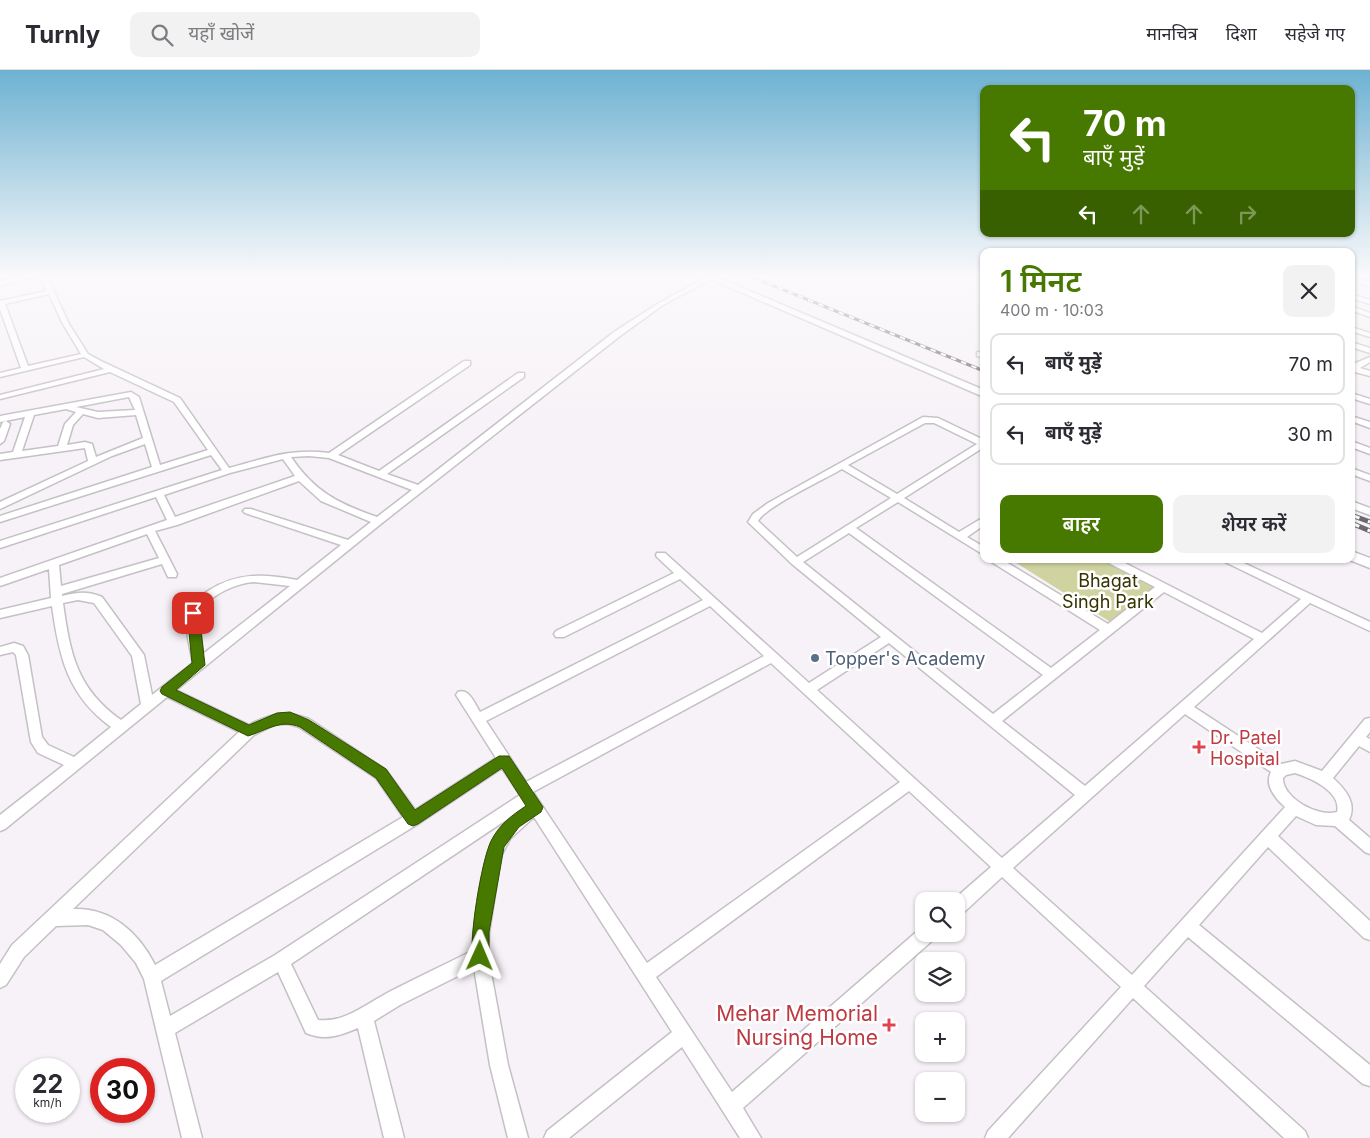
<!DOCTYPE html>
<html lang="hi">
<head>
<meta charset="utf-8">
<style>
	:root { --surface:#fff; --page:#f2f2f3; --text:#2b2b33; --muted:#7c7c81; --line:#e1e1e2; --accent:#477800 }
	body { margin:0; font-family:Inter,"Noto Sans Devanagari",sans-serif; background:var(--page); color:var(--text); height:100vh; display:flex; flex-direction:column; font-size:19px; white-space:nowrap }
	* { box-sizing:border-box; margin:0 }
	p { font-size:16px; color:var(--muted) }
	.icon { flex:none; width:28px; height:28px; fill:none; stroke:currentColor; stroke-width:2; stroke-linecap:round; stroke-linejoin:round }
	.map { position:relative; flex:1; overflow:hidden }
	.details { position:absolute; left:980px; top:178px; width:375px; height:315px; display:flex; flex-direction:column; background:var(--surface); border-radius:10px; box-shadow:0 1px 4px #0004 }
	.details>* { flex:none }
	.banner { position:absolute; left:980px; top:15px; width:375px; height:152px; border-radius:10px; box-shadow:0 1px 4px #0004; background:#477800; color:#fff; overflow:hidden }
	.controls { position:absolute; left:915px; top:822px; display:grid; gap:10px }
	.controls a { display:grid; place-items:center; width:50px; height:50px; border-radius:10px; background:var(--surface); box-shadow:0 1px 4px #0004; font-size:25px }
	.speed { position:absolute; left:15px; top:988px; display:flex; gap:10px; font-size:25px; font-weight:700; text-align:center }
	.speed>* { display:grid; place-content:center; width:65px; height:65px; border-radius:50%; background:var(--surface); box-shadow:0 1px 4px #0004; line-height:1 }
	.speed small { font-size:12px; font-weight:400 }
	.speed .limit { border:8px solid #d22; background:#fff; color:#111 }
	.pin { position:absolute; display:grid; place-items:center; width:42px; height:42px; color:#fff; margin:-21px; border-radius:10px; box-shadow:0 2px 8px #0006 }
	.me { position:absolute; width:55px; margin:-28px; rotate:1deg; stroke-linejoin:round; filter:drop-shadow(0 0 4px #0008) }
	.turn { display:flex; align-items:center; gap:18px; height:105px; padding:0 20px; font-size:22px }
	.turn .icon { width:65px; height:65px; stroke-width:2.5 }
	.turn b { display:block; font-size:35px; line-height:42px }
	.lanes { display:flex; align-items:center; height:48px; padding:0 20px; background:#0003; justify-content:center; gap:25px; direction:ltr }
	.lanes .off { opacity:.35 }
	.round { display:grid; place-items:center; flex:none; width:52px; height:52px; border-radius:10px; background:var(--page) }
	.head { display:flex; align-items:center; justify-content:space-between; height:85px; padding:0 20px }
	h1 { font-size:30px; font-weight:600; line-height:38px; color:var(--accent) }
	.cta { display:flex; gap:10px; margin-top:auto; padding:10px 20px }
	.cta a { flex:1; height:58px; border-radius:10px; background:var(--accent); color:#fff; font-size:20px; font-weight:600; line-height:58px; text-align:center }
	.cta a+a { background:var(--page); color:var(--text) }
	ul { padding:0; list-style:none }
	li { display:flex; align-items:center; gap:15px; height:62px; margin:0 10px 8px; padding:0 10px; border:2px solid var(--line); border-radius:10px }
	li div { flex:1 }
	li b { display:block; font-size:19px }
	li em { font-style:normal }
	header { display:flex; align-items:center; gap:30px; box-sizing:border-box; height:70px; padding:0 25px; background:var(--surface); border-bottom:1px solid var(--line) }
	header strong { font-size:24px }
	nav { display:flex; gap:28px; margin-inline-start:auto; font-size:18px }
	.search { width:350px; height:45px; background:var(--page); display:flex; align-items:center; gap:12px; box-sizing:border-box; padding:0 18px; border-radius:10px; color:var(--muted); font-size:19px }
	.map>svg:first-child { display:block }
	.green { fill:#cfd3a0 }
	.lines { fill:none; stroke-linecap:round; stroke-linejoin:round }
	.street-casing { stroke:#c5c0c5; stroke-width:3 }
	.secondary-casing { stroke:#c5c0c5; stroke-width:3 }
	.street { fill:#fff; fill-rule:evenodd }
	.secondary { fill:#fff; fill-rule:evenodd }
	.rail-far1-casing { stroke:#6d6a6d; stroke-width:3 }
	.rail-casing { stroke:#6d6a6d; stroke-width:5 }
	.rail-far1 { stroke:#fff; stroke-width:2; stroke-dasharray:5.5; stroke-linecap:butt }
	.rail { stroke:#fff; stroke-width:3; stroke-dasharray:9; stroke-linecap:butt }
	.route { fill:#477800; stroke:#2e4e00 }
	.service-dot { fill:#5c6f8a; stroke:#fff; stroke-width:2 }
	.health-dot { fill:#e0444e; stroke:#fff; stroke-width:2 }
	.labels { text-anchor:middle; dominant-baseline:central; stroke-width:5; stroke-linejoin:round; paint-order:stroke }
	.park-label { font-size:18px; fill:#333400; stroke:#fff }
	.service-label { font-size:18px; fill:#4e5e75; stroke:#fff; text-anchor:start }
	.health-label { font-size:18px; fill:#be3a42; stroke:#fff; text-anchor:start }
	.near-health-label { font-size:21px; fill:#be3a42; stroke:#fff; text-anchor:end }
</style>
</head>
<body>
<header>
<strong>Turnly</strong>
<div class="search"><svg class="icon" aria-label="search" viewBox="0 0 24 24"><circle cx="10" cy="10" r="6"/><path d="M15 15l6 6"/></svg>यहाँ खोजें</div>
<nav><a>मानचित्र</a><a>दिशा</a><a>सहेजे गए</a></nav>
</header>
<div class="map">
<svg width="1370" height="1068" viewBox="0 0 1370 1068">
	<rect width="100%" height="100%" fill="#f7f2f7"/>
	<path class="green" d="M1010,489H1103L1157,517L1112,553Z"/>
	<g class="lines">
		<g class="street-casing">
			<path id="street" d="M40,205H46L69,254L88,284L101,291L180,328L229,398C266,388 291,378 329,383L464,291H470V295L338,385L379,401L518,303H524V307L387,404L418,415L614,262L659,233L709,206H713V208L663,235L620,266L382,453L176,620L249,655C272,643 284,640 309,649L386,700L415,740L496,688L458,628L456,625L458,622C469,618 475,634 480,642L703,530L680,509L564,567H556L554,564L556,561L674,503L657,487L656,485L657,483H665L809,613L881,567L792,494L748,452L753,444L768,433L923,347L938,348L984,370V377L904,428L959,462L984,447V455L967,467L984,477V485L898,432L856,458L1051,598L1100,560L990,491L989,489H1001L1108,554L1155,517L1105,491L1104,489H1117L1262,563L1301,529L1223,491L1222,489H1235L1370,552V561L1310,533L1194,637L1281,694L1295,691L1322,701L1365,649L1370,648V662L1366,667L1370,669V682L1359,676L1333,708C1346,720 1357,733 1349,750L1370,768V784L1365,782L1335,756L1316,755L1296,746L1278,766L1370,851V870L1364,868L1268,777L1199,855L1370,995V1016L1363,1014L1188,867L1144,916L1305,1061L1308,1068H1284L1133,928L1008,1068H985L988,1061L1121,917L1002,807L962,844L956,846V831H952L991,797L909,721L656,907L732,1022L921,858L924,857V864H935L933,870L743,1038L761,1068H740L682,977L569,1068H544L547,1061L672,962L534,747L510,769L501,786L489,863L488,886L508,995L528,1068H508L490,995L474,898L400,935L374,951L404,1068H384L358,958C339,966 325,971 306,963L278,902L175,963L202,1068H182L144,909L136,893L121,875L103,860L88,855L56,856L24,887L6,915L0,918V894L12,875L239,662L167,627L5,759L0,761V745L64,695L38,683L31,672L16,585L13,582L0,585V577L14,573L23,576L28,585L42,667L48,675L74,687L111,657C68,626 59,587 52,536L0,548V540L51,528L49,499L0,516V508L167,450L156,427L0,478V471L222,400L211,385L0,452V446L152,397L145,374L112,386L0,439V432L88,391L85,378L0,390V384L13,382L25,347L0,352V346L131,322L139,327L160,395L208,380L174,332L110,302L0,329V325L104,299L84,287L0,307V303L21,298L0,239V231L47,221ZM49,224L63,254L81,284L28,296L5,234ZM129,327L135,340L98,342L76,337ZM66,339L76,342L65,354L58,376L22,381L34,345ZM83,344L98,348L136,345L143,368L96,387L92,374L85,372L67,375L73,355ZM925,353H934L977,374L897,424L848,395ZM309,386L329,388L412,420L377,447C337,433 315,422 291,387ZM283,389L295,406L175,447L164,425L230,403ZM842,399L891,428L797,487L758,451C765,437 825,409 842,399ZM299,411L321,431L371,452L348,470L251,439H245L243,441L245,443L341,475L297,510C264,504 237,502 208,521C200,526 191,532 188,543C184,558 190,577 193,593L152,625L144,585L102,527C88,521 77,522 62,526V524L162,494L168,507H176L177,504L155,461L177,455ZM849,463L1043,605L993,644L803,492ZM147,464L159,488L61,516L59,495ZM253,512L290,516L203,584L199,552L201,538C214,524 234,514 253,512ZM1164,522L1254,569L1085,716L1002,651ZM78,530L94,533L132,586L141,634L121,650C77,619 70,584 63,533ZM710,536L764,586L526,712L486,651ZM889,573L1075,725L1002,788L817,620ZM771,593L900,712L647,893L533,722ZM1185,644L1271,702C1264,715 1276,729 1285,737L1132,905L1013,798ZM276,654H289L299,657L376,708L403,747L155,895C139,863 111,837 73,839L254,665ZM502,698L520,725L275,885L170,946L161,911L418,754ZM1295,703C1311,708 1342,722 1337,742C1319,748 1282,728 1283,708L1286,705ZM515,744C487,768 484,792 479,827C476,845 473,863 472,881C444,895 416,908 389,922C366,934 345,953 318,950L291,894Z
				M1351,205L1370,213V217L1351,209Z
				M1351,224L1370,230V234L1351,228Z
				M1351,236L1370,243V247L1351,240Z
				M1351,257L1370,263V267L1351,261Z
				M1351,272L1370,278V283L1351,277Z
				M977,282L984,283V288L977,286Z
				M1370,287V292L1360,298L1370,301V306L1351,301V295Z
				M1351,323L1370,329V334L1351,328Z
				M1351,346L1370,352V358L1351,351Z
				M6,351L10,354L4,371L0,374V359L3,352Z
				M1351,371L1370,378V384L1351,377Z
				M1351,398L1370,405V411L1351,404Z
				M1351,431L1370,438V445L1351,438Z"/>
		</g>
		<g class="secondary-casing">
			<path id="secondary" d="M27,205H44L0,216V210Z
				M701,205H712L984,320V327Z
				M1351,481L1370,488V498L1347,489H1351Z"/>
		</g>
		<use href="#street" class="street"/>
		<use href="#secondary" class="secondary"/>
		<g class="rail-far1-casing">
			<path id="rail-far1" d="M747,205L984,301"/>
		</g>
		<g class="rail-casing">
			<path id="rail" d="M1351,445L1370,452
				M1351,453L1370,461"/>
		</g>
		<use href="#rail-far1" class="rail-far1"/>
		<use href="#rail" class="rail"/>
	</g>
	<linearGradient id="sky" x2="0" y2="1"><stop stop-color="#6db2d2"/><stop offset="0.58" stop-color="#fbf9fb"/><stop offset="1" stop-color="#fbf9fb" stop-opacity="0"/></linearGradient>
	<rect width="1370" height="355" fill="url(#sky)"/>
	<path class="route" d="M193,539L199,543L205,595L176,620L249,655L277,643L290,642L309,650L386,699L415,740L499,686H509L543,737L541,742L519,757L504,777L489,862V886L486,892L480,895L474,892C467,874 482,789 491,771C499,755 512,745 526,736L502,698L418,754L413,756L408,754L376,708L300,657C281,649 267,660 248,666L162,624L160,621L162,617L192,593L187,543Z"/>
	<circle class="service-dot" cx="815" cy="588" r="5"/>
	<g class="health-dot">
		<path d="M1196.5 669.5h5v5h5v5h-5v5h-5v-5h-5v-5h5z"/>
		<path d="M886.5 947.5h5v5h5v5h-5v5h-5v-5h-5v-5h5z"/>
	</g>
	<g class="labels">
		<g class="park-label">
			<text x="1108" y="510">Bhagat<tspan x="1108" dy="21">Singh Park</tspan></text>
		</g>
		<g class="service-label">
			<text x="825" y="588">Topper's Academy</text>
		</g>
		<g class="health-label">
			<text x="1210" y="667">Dr. Patel<tspan x="1210" dy="21">Hospital</tspan></text>
		</g>
		<g class="near-health-label">
			<text x="878" y="943">Mehar Memorial<tspan x="878" dy="24">Nursing Home</tspan></text>
		</g>
	</g>
</svg>
<div class="controls">
<a><svg class="icon" aria-label="search" viewBox="0 0 24 24"><circle cx="10" cy="10" r="6"/><path d="M15 15l6 6"/></svg></a>
<a><svg class="icon" aria-label="layers" viewBox="0 0 24 24"><path d="M12 4l9 5-9 5-9-5zM3 14l9 5 9-5"/></svg></a>
<a>+</a>
<a>−</a>
</div>
<div class="speed"><div>22<small>km/h</small></div><div class="limit">30</div></div>
<div class="pin" style="left:193px;top:543px;background:#d93025"><svg class="icon" aria-label="arrive" viewBox="0 0 24 24"><path d="M6 21V4h12l-3 4 3 4H6"/></svg></div>
<svg class="me" style="left:480px;top:886px" viewBox="-20 -20 40 40"><path d="M0-17L14 15 0 8-14 15z" fill="#477800" stroke="#fff" stroke-width="4"/></svg>
<div class="banner">
<div class="turn"><svg class="icon" aria-label="left" viewBox="0 0 24 24"><path d="M17 20v-9H6M10 6l-5 5 5 5"/></svg><div><b>70 m</b>बाएँ मुड़ें</div></div>
<div class="lanes"><svg class="icon" aria-label="left" viewBox="0 0 24 24"><path d="M17 20v-9H6M10 6l-5 5 5 5"/></svg><svg class="icon off" aria-label="ahead" viewBox="0 0 24 24"><path d="M12 20V5M6 11l6-6 6 6"/></svg><svg class="icon off" aria-label="ahead" viewBox="0 0 24 24"><path d="M12 20V5M6 11l6-6 6 6"/></svg><svg class="icon off" aria-label="right" viewBox="0 0 24 24"><path d="M7 20v-9h11M14 6l5 5-5 5"/></svg></div>
</div>
<section class="details">
<div class="head"><div><h1>1 मिनट</h1><p>400 m · 10:03</p></div><a class="round"><svg class="icon" aria-label="close" viewBox="0 0 24 24"><path d="M6 6l12 12M18 6L6 18"/></svg></a></div>
<ul>
<li><svg class="icon" aria-label="left" viewBox="0 0 24 24"><path d="M17 20v-9H6M10 6l-5 5 5 5"/></svg><div><b>बाएँ मुड़ें</b></div><em>70 m</em></li>
<li><svg class="icon" aria-label="left" viewBox="0 0 24 24"><path d="M17 20v-9H6M10 6l-5 5 5 5"/></svg><div><b>बाएँ मुड़ें</b></div><em>30 m</em></li>
</ul>
<div class="cta"><a>बाहर</a><a>शेयर करें</a></div>
</section>
</div>
</body>
</html>
